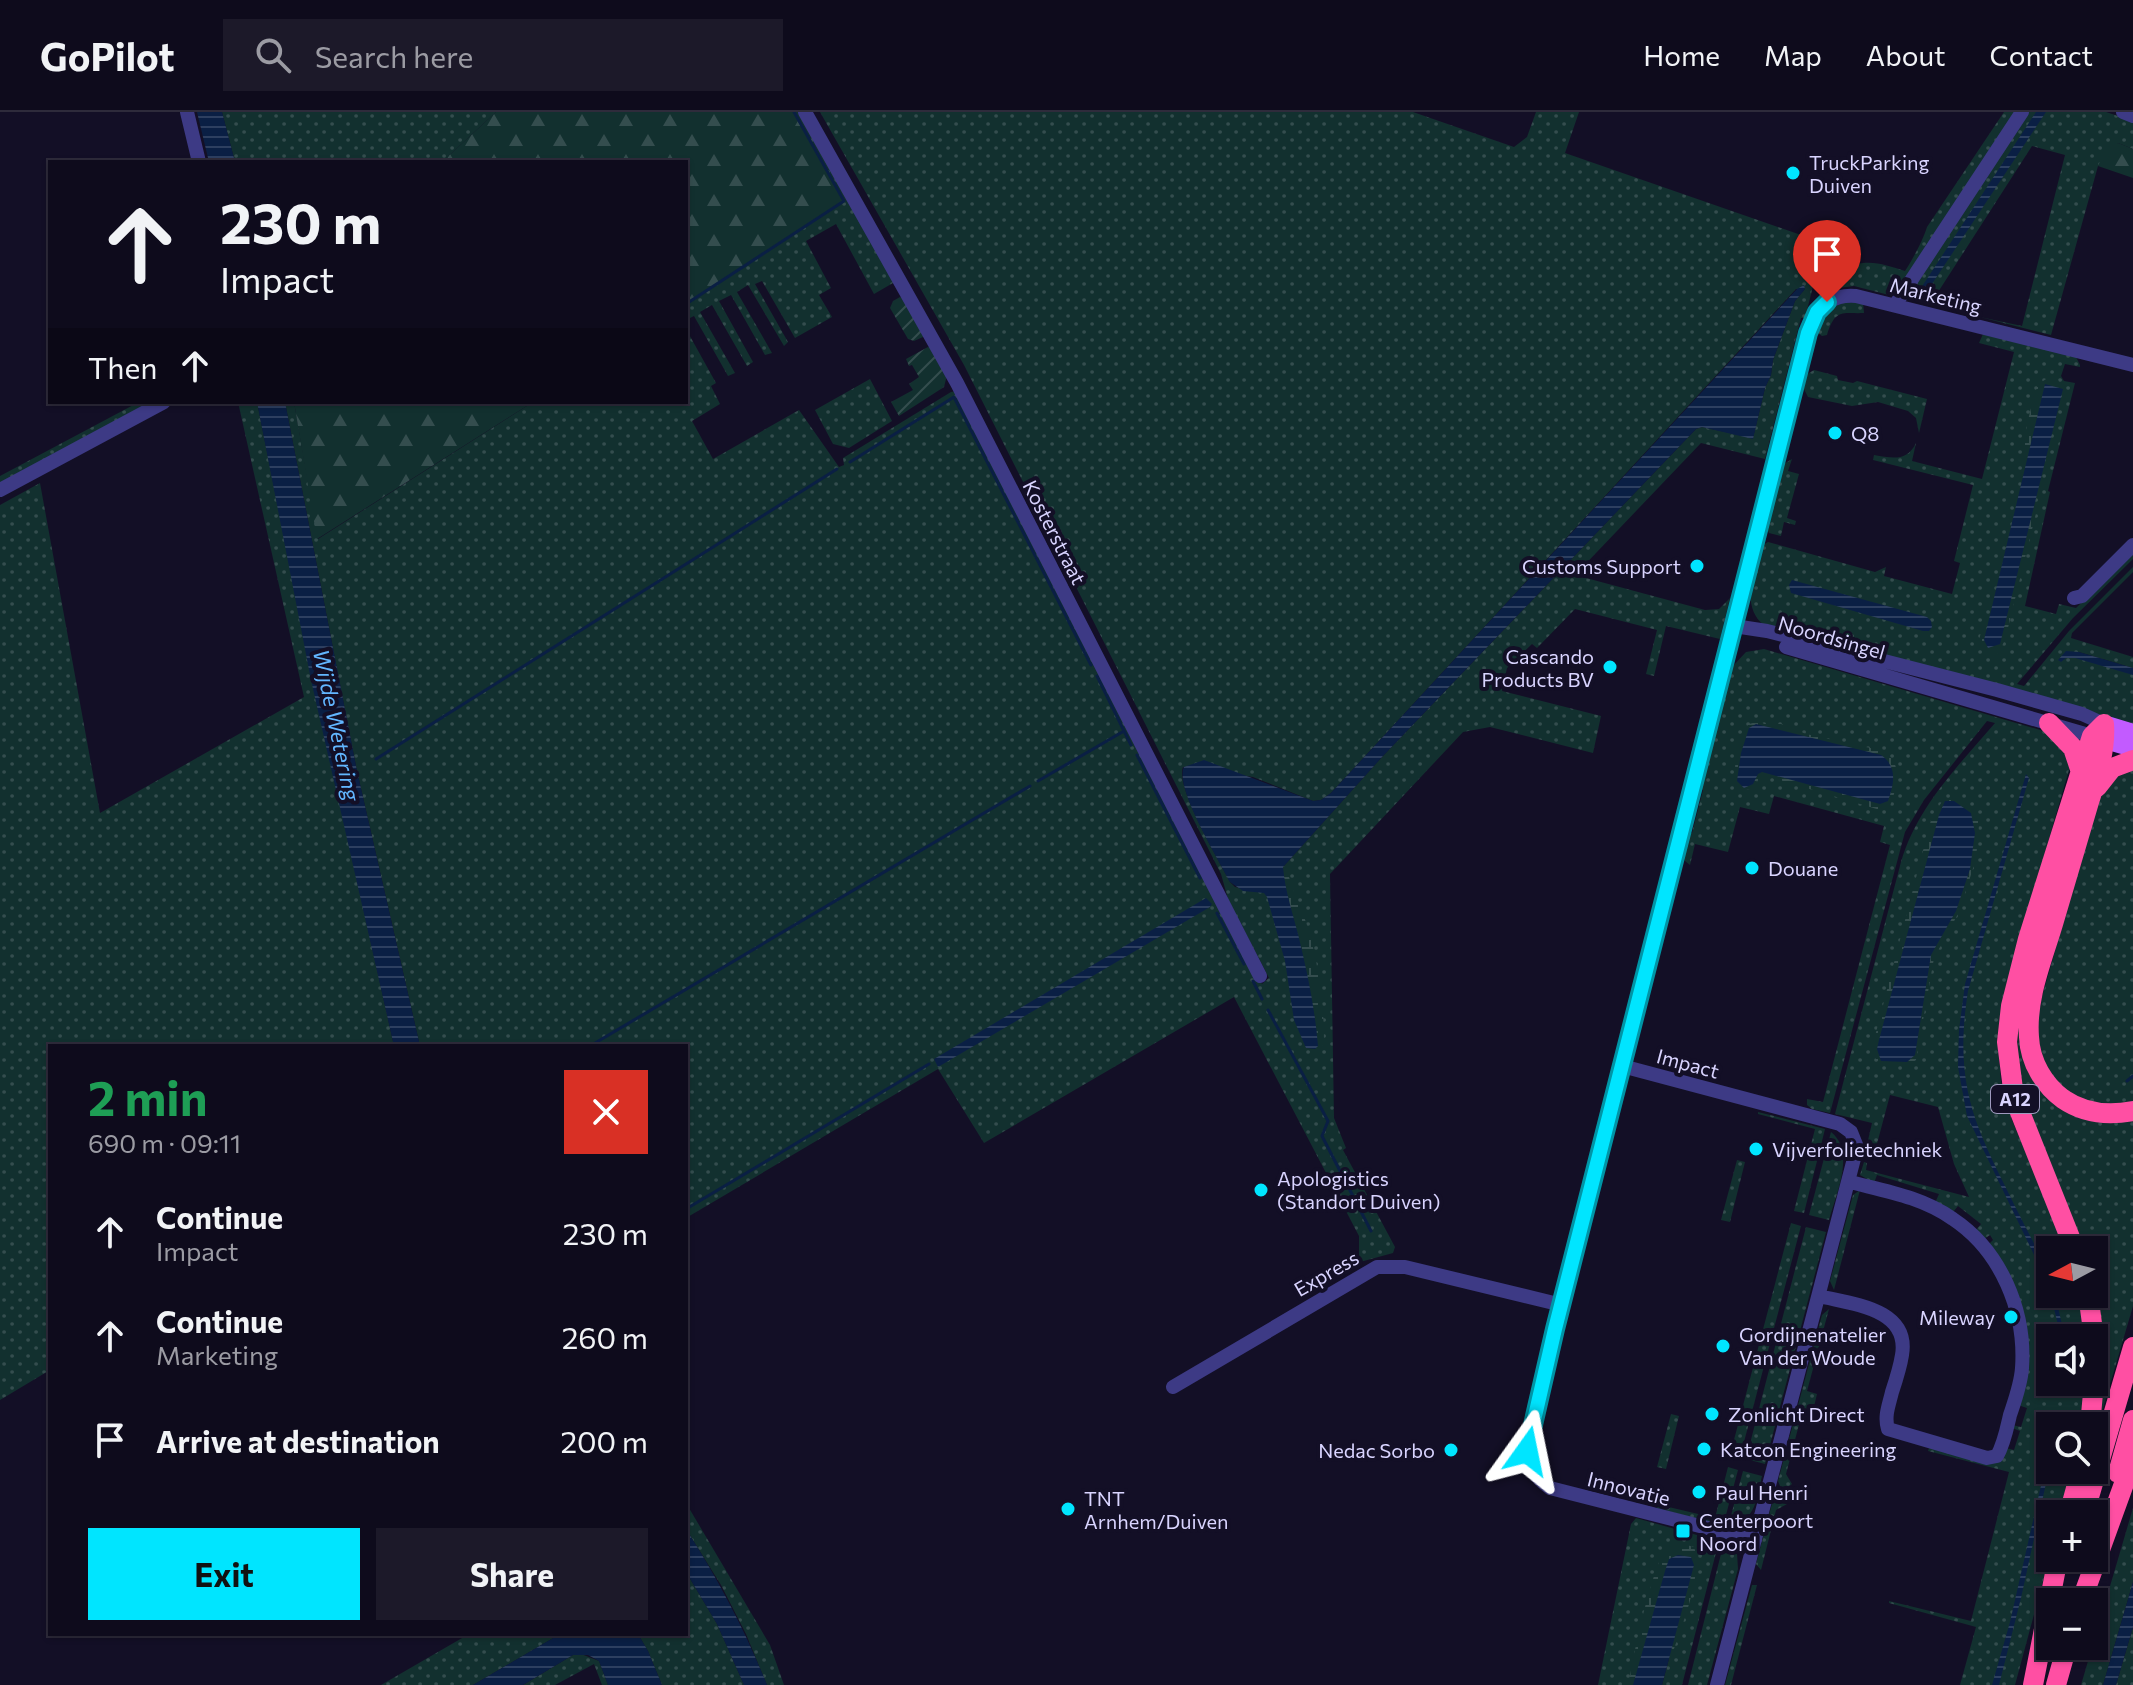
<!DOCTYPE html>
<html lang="en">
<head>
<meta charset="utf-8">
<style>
	:root { --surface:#0e0b1c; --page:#1c1929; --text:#f1f3f6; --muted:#9b9ba3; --line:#2e2b3b; --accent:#00e5ff }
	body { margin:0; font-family:Commissioner,sans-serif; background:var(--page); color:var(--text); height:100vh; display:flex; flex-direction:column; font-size:30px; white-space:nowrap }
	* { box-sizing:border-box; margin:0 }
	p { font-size:26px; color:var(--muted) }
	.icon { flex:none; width:44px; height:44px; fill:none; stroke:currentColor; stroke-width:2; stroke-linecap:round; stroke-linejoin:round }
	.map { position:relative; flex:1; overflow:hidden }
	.drawer { position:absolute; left:48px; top:932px; width:640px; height:592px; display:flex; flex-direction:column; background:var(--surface); border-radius:0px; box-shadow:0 2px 6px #0004,0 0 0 2px var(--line) }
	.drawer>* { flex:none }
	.top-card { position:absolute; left:48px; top:48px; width:640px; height:244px; border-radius:0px; box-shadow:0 2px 6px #0004,0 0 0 2px var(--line); background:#0e0b1c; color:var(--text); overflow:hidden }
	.needle { width:52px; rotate:263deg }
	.buttons { position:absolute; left:2036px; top:1124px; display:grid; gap:16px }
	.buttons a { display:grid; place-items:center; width:72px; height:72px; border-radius:0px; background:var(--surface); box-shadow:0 2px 6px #0004,0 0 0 2px var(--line); font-size:40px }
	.pin { position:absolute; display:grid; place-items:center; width:68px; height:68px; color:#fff; margin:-82px -34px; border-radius:50% 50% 50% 0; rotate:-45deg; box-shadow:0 0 8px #0007 }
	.pin .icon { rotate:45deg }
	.me { position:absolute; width:88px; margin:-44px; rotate:12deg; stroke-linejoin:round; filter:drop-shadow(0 0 6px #0008) }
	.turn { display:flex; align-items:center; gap:28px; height:168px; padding:0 40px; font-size:36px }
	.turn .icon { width:104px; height:104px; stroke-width:2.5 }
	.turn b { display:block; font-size:56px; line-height:68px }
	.then { display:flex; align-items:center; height:76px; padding:0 40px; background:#0003; gap:16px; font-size:30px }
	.round { display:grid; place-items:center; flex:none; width:84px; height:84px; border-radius:0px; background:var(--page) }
	.head { display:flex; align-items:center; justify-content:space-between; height:136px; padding:0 40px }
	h1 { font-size:48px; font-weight:700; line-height:60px; color:#1e9e55 }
	.primary-button { display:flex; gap:16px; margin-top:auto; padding:16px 40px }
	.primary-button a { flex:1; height:92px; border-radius:0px; background:var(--accent); color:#111; font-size:32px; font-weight:700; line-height:92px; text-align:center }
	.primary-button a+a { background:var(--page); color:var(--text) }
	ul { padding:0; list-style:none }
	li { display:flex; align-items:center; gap:24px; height:104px; padding:0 40px }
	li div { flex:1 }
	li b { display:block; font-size:30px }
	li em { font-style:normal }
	header { display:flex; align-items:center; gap:48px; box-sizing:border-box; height:112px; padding:0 40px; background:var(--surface); border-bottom:2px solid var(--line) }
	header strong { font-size:38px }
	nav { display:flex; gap:44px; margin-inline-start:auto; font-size:28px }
	.search { width:560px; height:72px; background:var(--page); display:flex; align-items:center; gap:20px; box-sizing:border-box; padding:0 28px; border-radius:0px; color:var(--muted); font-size:30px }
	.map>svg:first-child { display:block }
	.grass { fill:url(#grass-dots); fill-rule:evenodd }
	.forest { fill:url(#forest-firs) }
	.wetland { fill:url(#wetland-marsh) }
	.garden { fill:url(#garden-furrows) }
	.water { fill:url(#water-rules) }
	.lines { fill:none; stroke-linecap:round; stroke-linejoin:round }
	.stream { stroke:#0a1f44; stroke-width:3 }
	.minor { stroke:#3d3a85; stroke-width:14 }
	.major { stroke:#c25bff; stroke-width:18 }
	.highway { stroke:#ff4fa3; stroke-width:20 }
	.route-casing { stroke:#0095a6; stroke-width:20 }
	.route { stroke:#00e5ff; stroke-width:14 }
	.poi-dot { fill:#00e5ff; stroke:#130f26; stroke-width:3 }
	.labels { text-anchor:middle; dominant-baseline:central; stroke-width:8; stroke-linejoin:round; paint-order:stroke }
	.shield { fill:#130f26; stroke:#9e99be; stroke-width:2 }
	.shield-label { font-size:18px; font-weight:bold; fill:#d9d4ff }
	.poi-label { font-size:20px; fill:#d9d4ff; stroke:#130f26; text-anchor:start }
	.street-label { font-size:20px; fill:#d9d4ff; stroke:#130f26 }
	.water-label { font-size:22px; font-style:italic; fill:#62b6ff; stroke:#130f26 }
</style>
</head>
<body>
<header>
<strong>GoPilot</strong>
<div class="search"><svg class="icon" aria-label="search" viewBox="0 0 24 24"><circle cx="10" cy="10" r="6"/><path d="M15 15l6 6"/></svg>Search here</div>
<nav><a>Home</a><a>Map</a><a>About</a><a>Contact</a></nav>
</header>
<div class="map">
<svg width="2133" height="1573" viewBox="0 0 2133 1573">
	<defs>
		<pattern id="grass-dots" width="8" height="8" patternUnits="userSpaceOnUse" patternTransform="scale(2)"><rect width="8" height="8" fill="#12302f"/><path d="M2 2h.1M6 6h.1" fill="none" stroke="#344d4e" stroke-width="1.8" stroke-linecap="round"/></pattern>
		<pattern id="forest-firs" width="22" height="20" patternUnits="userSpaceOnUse" patternTransform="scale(2)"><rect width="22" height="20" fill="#12302f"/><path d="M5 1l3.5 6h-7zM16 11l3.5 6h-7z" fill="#344d4e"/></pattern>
		<pattern id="wetland-marsh" width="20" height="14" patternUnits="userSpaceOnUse" patternTransform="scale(2)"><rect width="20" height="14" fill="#12302f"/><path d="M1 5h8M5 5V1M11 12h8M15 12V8" fill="none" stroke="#344d4e"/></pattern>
		<pattern id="garden-furrows" width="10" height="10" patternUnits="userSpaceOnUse" patternTransform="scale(2)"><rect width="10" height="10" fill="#12302f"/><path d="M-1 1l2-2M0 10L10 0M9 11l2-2" fill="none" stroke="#344d4e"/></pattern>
		<pattern id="water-rules" width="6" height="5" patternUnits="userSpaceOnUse" patternTransform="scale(2)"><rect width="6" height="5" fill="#0a1f44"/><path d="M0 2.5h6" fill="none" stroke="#2d3f60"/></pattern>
	</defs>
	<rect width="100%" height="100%" fill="#130f26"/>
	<path class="grass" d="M222,0H496L442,50H235Z
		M794,0H801L895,164L893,171L874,182L836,112L806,129L831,176L819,183L832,205L795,226L762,169L755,172L788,230L784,234L748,173L737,180L772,241L765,243L731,183L719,189L753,250L747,254L712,193L700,200L735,261L728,264L694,204L686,208V192L844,89Z
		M820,0H1413L1514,35L1527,25L1536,0H1579L1565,41L1824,131L1805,206H1801L1765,347L1701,331L1575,463L1705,498L1719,497L1730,486L1720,527L1666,514L1654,564L1646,562L1657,518L1575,497L1537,536L1532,532L1507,556L1502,579L1601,604L1593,641L1490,615L1463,620L1330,762L1334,1006L1346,1036L1343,1038L1395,1135L1393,1141L1360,1150L1359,1148V1124L1234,885L984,1031L938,957L686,1106V934H420L357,659L285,290H294L318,427L533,290H686V217L716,271L711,274L720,292L692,309L713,347L799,298L839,355L844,353L843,346L951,280L958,279L1262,872L1269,866L1228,787L1221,762L964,253ZM1796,177H1805L1795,189L1773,248L1771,263L1765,276L1753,326L1702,315L1696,317L1382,645L1283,755L1268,781L1235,775L1230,770C1219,748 1175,675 1183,655L1253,665L1313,689L1321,688L1331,681Z
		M2004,0H2019L1895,181L1889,183L1854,174L1838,176L1846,157C1866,145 1885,153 1905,159C1913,147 1923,128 1927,115Z
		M2026,0H2106L2133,9V37L2118,31L2098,54L2051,223L1980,205L2022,214L2065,43L2032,34L1931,191L1970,203L1916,189L1913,176Z
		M1844,190L1863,191L1864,201C1843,202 1835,196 1827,223L1822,224L1815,219L1825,199Z
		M1983,222L2076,245L2080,253V255L2065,252L2061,264L2064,269L2075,271L2048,379L2050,380L2025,494L2056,502L2059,492L2076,496L2133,440V447L2073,506L2017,572L2024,574L2069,519L2133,455V460L2072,521L2071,526L2133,545V556L2079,540H2071L2133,559V613L1919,555L1876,540L1766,515C1739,495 1754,461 1761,434L1768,430L1875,460L1886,455L1884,464L1952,482L1960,451L1954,449L1973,373L1873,348L1874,343C1892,346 1907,350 1916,331L1912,349L1982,367L2014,240L1979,231Z
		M1814,258L1837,264L1838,268L1853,271L1857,269L1927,287L1919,321L1916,306L1908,299L1878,290L1852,294L1808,285L1802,273L1804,264Z
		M870,267L892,309L849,336L833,332L815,298Z
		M139,290H155L0,373V364Z
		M238,290H257L313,570L394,934H50V1258L0,1288V393L40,371L100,701L304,585Z
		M1792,347L1788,359L1799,362L1787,406L1796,409L1795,413L1784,410L1781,424L1769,421L1766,415L1782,353Z
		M1764,537L2047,620L2055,625L2071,651L2004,882L1998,929L2001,969L2012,1008L2067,1138H2050V1182H2079L2085,1226H2050V1270H2086L2080,1314H2050V1358H2070L2060,1402H2050V1443L2015,1573H1960L1976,1515L1889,1491V1489L1971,1509L2009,1360L1928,1339L1929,1336L1985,1350L2006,1336L2014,1338L2020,1319L2012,1316V1313L2021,1315L2027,1296L2018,1293L2027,1240L1989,1132L1993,1128L1990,1123L1984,1127L1975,1119L1981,1112L1958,1094L1953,1100L1935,1091L1939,1082L1877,1063L1874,1071L1860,1063L1864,1050L1867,1051L1866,1058L1969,1085L1954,1052L1938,995L1890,983L1874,1043L1867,1041L1866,1037L1872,1011L1835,1002L1901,750C1917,695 1958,654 1995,611L1987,609L1924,688L1905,720L1830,1001L1812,997L1807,993V987L1823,990L1890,733L1880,730L1884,714L1774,684L1769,702L1740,695L1728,740L1695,732L1690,753L1685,749L1683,743L1688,721H1692L1703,678L1700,676L1732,555L1746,540Z
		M2133,653V990C2123,991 2112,994 2102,993C2067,989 2042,960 2037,926C2036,916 2038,905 2039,895L2100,682L2119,658Z
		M2026,891L2046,979L2133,1004V1194L2094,1327V1138H2080L2017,969V921Z
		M1758,1000L1825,1017L1804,1101L1794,1099L1815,1017L1758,1002Z
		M1831,1020C1856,1040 1836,1082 1829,1108L1809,1103Z
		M1737,1048L1745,1050L1730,1110L1721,1108Z
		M1860,1078L1834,1178L1830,1169L1853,1083Z
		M1791,1111L1801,1114L1740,1345L1730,1343Z
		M1806,1115L1826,1120L1765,1352L1746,1347Z
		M1829,1197L1807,1279L1817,1282L1811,1307L1801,1305L1786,1362L1792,1372L1787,1376L1780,1374L1778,1369L1822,1203Z
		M1671,1302L1679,1304L1666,1357L1657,1355Z
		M1728,1355L1738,1358L1723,1414L1657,1396L1656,1392L1715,1406Z
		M1743,1359L1762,1364C1757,1384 1756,1412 1729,1411Z
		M1777,1386L1785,1388L1787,1392L1776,1398L1761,1458L1756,1452L1773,1388Z
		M686,1391L770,1533L784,1573H767L746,1522L721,1473L686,1417Z
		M2133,1396V1470L2103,1573H2081Z
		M1636,1406L1675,1417V1420L1681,1422L1682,1419L1719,1429L1682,1573H1662L1694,1453L1633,1573H1598L1631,1412Z
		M1724,1430L1737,1441L1738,1457L1707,1573H1688Z
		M686,1460L717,1512L744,1573H662L648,1539L638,1522H686Z
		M1752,1473H1757L1731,1573H1725Z
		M2133,1515V1573H2116Z
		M469,1522H560L473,1573H381Z
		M581,1542L599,1549L608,1573H602L594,1552L555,1573H523L573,1543Z"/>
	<path class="forest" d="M496,0H794L844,89L686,192V50H442Z
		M2118,31L2133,37V66L2098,54L2105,38Z
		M294,290H533L317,427Z"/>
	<path class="wetland" d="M2048,266L2058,268L2063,280L2026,352C2022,323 2030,299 2038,272Z
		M2038,393L2005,528L1997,543H1990C1982,537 1977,531 1981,521L1989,518L2029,399Z
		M1760,609L1764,612H1781L1806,622L1884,639C1904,654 1897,674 1890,694L1880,698L1766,664L1759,666L1751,678L1739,677C1731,661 1736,625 1749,612Z
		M1955,686L1964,691L1977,704L1979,712L1976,747L1959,800L1934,846L1916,948C1907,956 1886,955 1876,948L1873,932L1932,704L1944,687Z
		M1287,753C1286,766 1304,800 1308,817C1319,854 1324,892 1324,930L1321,935L1315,937L1316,931L1282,771L1283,755Z
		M1671,1429L1694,1435C1704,1463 1679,1520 1670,1549L1668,1541L1636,1573H1629C1632,1547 1654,1443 1671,1429Z"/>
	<path class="garden" d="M900,185L906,187L924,220L923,225L914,229L908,227L890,196L893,189Z
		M928,235L933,236L947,263L944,275L899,304L891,290L913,278L909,272L919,265L912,253L909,254L906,247Z"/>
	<path class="water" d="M197,0H222L235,50H209Z
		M2036,0H2046L1924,184L1921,182L1919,179Z
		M1804,173L1805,177L1795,189L1773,248L1771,263L1765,276L1753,327L1702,315L1696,317L1382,645L1283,755C1285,778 1292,799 1298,822C1307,859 1315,896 1318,934L1315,937L1306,936L1294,908L1285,849L1267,785L1264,781L1243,779L1230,770C1219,748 1174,675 1184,655L1204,648L1313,689L1321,688L1331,681L1797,177Z
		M2045,272L2063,277L2000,532L1988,536L1984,528Z
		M257,290H285L357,659L420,934H394L311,568Z
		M1792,468L1927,505L1931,509L1932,515L1929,519H1923L1791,481L1789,473Z
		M2066,539L2079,540L2133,556V563L2075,546H2066L2061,550L2058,548Z
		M1756,612L1881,643C1898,655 1894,672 1888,689L1880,692L1762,660L1758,662L1753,672L1744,676L1737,669L1741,641L1749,616Z
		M2026,662L2029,666L1968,879C1952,981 1979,1020 2022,1108C2033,1131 2050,1156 2050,1182H2055L2065,1226H2061L2053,1192L2037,1149L1967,1004L1958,955L1959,918L1965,872Z
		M1945,689H1954L1971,701L1975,721L1970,757L1956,799L1931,843L1915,943L1907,950L1881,949L1877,937L1879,928L1939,703Z
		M1206,786L1212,792L1210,795L938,955L934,947Z
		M2050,1334V1353L2021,1486L1999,1573H1992L2010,1510Z
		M686,1417C718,1467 745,1518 767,1573H744L717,1512L686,1460Z
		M1678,1443L1691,1445L1694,1453L1662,1573H1633L1665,1459L1669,1447Z
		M2133,1470V1515L2116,1573H2103Z
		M560,1522H638L648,1539L662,1573H608L599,1549L588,1543H573L523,1573H473Z"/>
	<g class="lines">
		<path class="stream" d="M686,192L844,89L794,0
			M850,350L954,285L1091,553
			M1097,564L1131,633
			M1137,643L1200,766
			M376,647L837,357
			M1038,669L1124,619
			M1217,801L1244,852
			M1253,869L1262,887
			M1268,898L1328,1009L1322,1024L1371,1119
			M590,934L1030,674
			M2127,969L2133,964
			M686,1097L929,952"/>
		<path class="minor" d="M187,0L199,50
			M805,0L957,271L1260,864
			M2123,0L2133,4
			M1895,193L2022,0
			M0,378L164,290
			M2074,486L2082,484L2133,433
			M1734,514L1767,519L1997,578L2082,602L2104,612
			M1786,535L2092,624
			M1622,954L1840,1012L1851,1020L1857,1035L1717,1573
			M1819,1184C1851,1192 1910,1196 1902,1243C1900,1256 1896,1268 1892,1280C1889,1293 1884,1304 1888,1317L1987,1346L1997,1344C2004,1332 2007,1316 2010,1303C2015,1288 2021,1272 2022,1256C2026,1199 2001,1139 1953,1107C1922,1085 1885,1079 1850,1070
			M1173,1275L1377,1155H1405L1562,1193
			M1755,1428L1550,1376C1536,1366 1530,1357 1527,1339L1562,1193L1811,209C1821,192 1835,182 1856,184L2133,253"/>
		<path class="major" d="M2104,612L2133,621
			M2092,624L2133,636"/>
		<path class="highway" d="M2049,611L2073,636L2081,660
			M2104,612C2106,638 2097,665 2089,690C2077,731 2065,772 2053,812C2042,849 2026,886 2029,925C2030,950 2044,973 2063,987C2085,1002 2108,1004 2133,999
			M2097,675L2112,656L2133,648
			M2075,1138L2014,985L2007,930L2011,894L2028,827L2092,624L2104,612
			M2088,1182L2094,1226
			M2094,1237V1264
			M2090,1314L2094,1270
			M2118,1361L2133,1308
			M2069,1402L2081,1358
			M2084,1402L2133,1235
			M2081,1490L2133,1347
			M2033,1573L2058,1446
			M2056,1573L2067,1534"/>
	</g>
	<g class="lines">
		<g class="route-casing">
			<path id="route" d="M1527,1339L1555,1217L1808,221L1817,200L1827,190"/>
		</g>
		<use href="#route" class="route"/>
	</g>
	<g class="poi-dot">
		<circle cx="1793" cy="61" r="8"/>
		<circle cx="1835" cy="321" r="8"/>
		<circle cx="1697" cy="454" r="8"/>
		<circle cx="1610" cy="555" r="8"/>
		<circle cx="1752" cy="756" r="8"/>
		<circle cx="1756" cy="1037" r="8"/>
		<circle cx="1261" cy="1078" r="8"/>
		<circle cx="2011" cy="1205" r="8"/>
		<circle cx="1723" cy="1234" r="8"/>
		<circle cx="1712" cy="1302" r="8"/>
		<circle cx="1704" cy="1337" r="8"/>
		<circle cx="1451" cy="1338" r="8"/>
		<circle cx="1699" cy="1380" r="8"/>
		<circle cx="1068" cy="1397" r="8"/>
		<rect x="1675" y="1411" width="16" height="16" rx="4"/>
	</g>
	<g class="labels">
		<rect class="shield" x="1991" y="973" width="48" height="28" rx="6"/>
		<g class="shield-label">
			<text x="2015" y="987">A12</text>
		</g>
		<g class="poi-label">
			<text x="1809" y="50">TruckParking<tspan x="1809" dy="23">Duiven</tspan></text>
			<text x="1851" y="321">Q8</text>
			<text x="1681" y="454" text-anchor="end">Customs Support</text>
			<text x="1594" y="544" text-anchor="end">Cascando<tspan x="1594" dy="23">Products BV</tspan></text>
			<text x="1768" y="756">Douane</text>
			<text x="1772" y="1037">Vijverfolietechniek</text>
			<text x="1277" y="1066">Apologistics<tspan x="1277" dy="23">(Standort Duiven)</tspan></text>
			<text x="1995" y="1205" text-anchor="end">Mileway</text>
			<text x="1739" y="1222">Gordijnenatelier<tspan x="1739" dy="23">Van der Woude</tspan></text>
			<text x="1728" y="1302">Zonlicht Direct</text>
			<text x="1720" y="1337">Katcon Engineering</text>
			<text x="1435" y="1338" text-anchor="end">Nedac Sorbo</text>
			<text x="1715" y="1380">Paul Henri</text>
			<text x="1084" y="1386">TNT<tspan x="1084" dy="23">Arnhem/Duiven</tspan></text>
			<text x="1699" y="1408">Centerpoort<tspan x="1699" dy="23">Noord</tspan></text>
		</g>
		<g class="street-label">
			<text transform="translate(1936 183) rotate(14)">Marketing</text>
			<text transform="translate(1055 420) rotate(63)">Kosterstraat</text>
			<text transform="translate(1832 525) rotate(16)">Noordsingel</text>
			<text transform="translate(1688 951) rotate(15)">Impact</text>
			<text transform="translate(1326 1161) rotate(-30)">Express</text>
			<text transform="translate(1629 1376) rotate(14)">Innovatie</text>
		</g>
		<g class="water-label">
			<text transform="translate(337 613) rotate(78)">Wijde Wetering</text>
		</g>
	</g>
</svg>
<div class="buttons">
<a><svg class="needle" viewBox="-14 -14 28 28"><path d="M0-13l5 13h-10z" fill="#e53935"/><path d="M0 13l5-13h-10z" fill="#9b9ba3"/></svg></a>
<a><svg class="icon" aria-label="sound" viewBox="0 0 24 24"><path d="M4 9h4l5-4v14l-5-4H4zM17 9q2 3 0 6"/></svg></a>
<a><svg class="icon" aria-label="search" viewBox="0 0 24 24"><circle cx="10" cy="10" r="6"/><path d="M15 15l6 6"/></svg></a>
<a>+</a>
<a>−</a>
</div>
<div class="pin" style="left:1827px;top:190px;background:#d93025"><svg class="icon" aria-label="arrive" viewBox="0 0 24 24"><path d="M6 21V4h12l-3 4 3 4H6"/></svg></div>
<svg class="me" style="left:1527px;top:1339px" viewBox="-20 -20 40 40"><path d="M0-17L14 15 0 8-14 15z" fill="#00e5ff" stroke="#fff" stroke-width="4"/></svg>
<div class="top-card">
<div class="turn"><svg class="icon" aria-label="ahead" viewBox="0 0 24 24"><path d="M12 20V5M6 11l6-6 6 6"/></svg><div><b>230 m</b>Impact</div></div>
<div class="then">Then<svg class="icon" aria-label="ahead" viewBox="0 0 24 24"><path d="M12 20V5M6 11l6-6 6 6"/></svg></div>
</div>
<section class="drawer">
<div class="head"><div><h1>2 min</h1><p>690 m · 09:11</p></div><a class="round" style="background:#d93025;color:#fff"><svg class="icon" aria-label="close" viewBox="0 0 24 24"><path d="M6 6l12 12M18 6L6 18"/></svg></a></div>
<ul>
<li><svg class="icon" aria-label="ahead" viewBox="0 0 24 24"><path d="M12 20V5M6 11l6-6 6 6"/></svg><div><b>Continue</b><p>Impact</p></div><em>230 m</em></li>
<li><svg class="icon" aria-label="ahead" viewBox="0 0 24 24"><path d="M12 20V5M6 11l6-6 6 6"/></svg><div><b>Continue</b><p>Marketing</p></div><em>260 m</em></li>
<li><svg class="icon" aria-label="arrive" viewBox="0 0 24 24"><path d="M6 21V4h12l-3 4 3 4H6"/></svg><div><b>Arrive at destination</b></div><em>200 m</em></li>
</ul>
<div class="primary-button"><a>Exit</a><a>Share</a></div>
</section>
</div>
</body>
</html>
